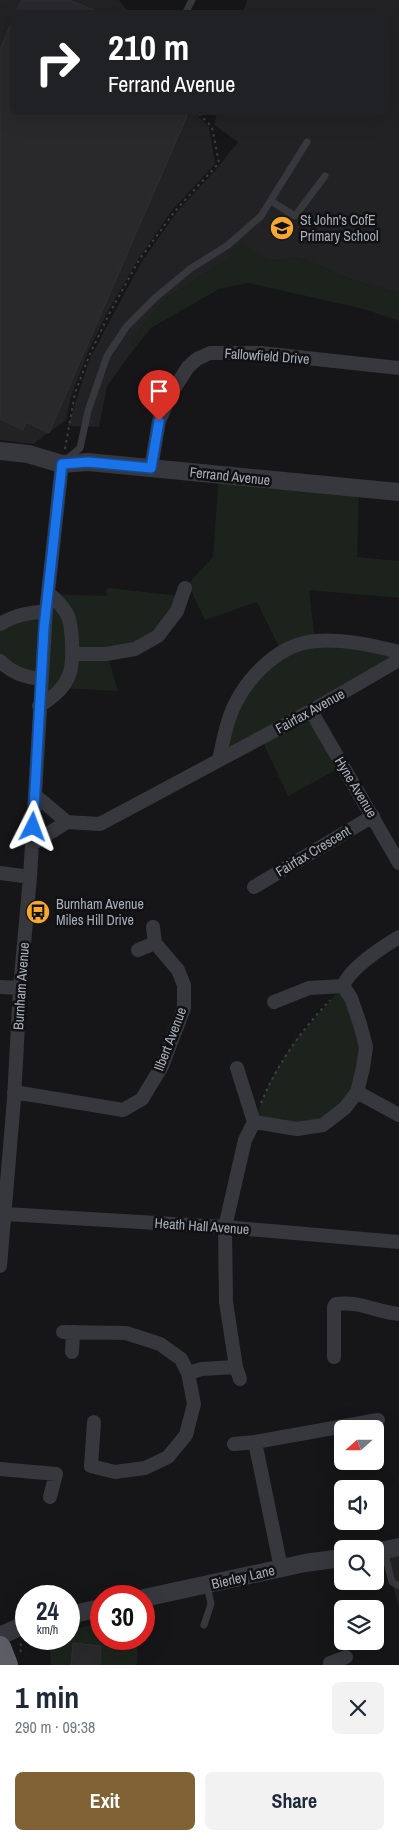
<!DOCTYPE html>
<html lang="en">
<head>
<meta charset="utf-8">
<style>
	:root { --surface:#fff; --page:#f2f2f3; --text:#1f2937; --muted:#747a83; --accent:#806234 }
	body { margin:0; font-family:"Archivo Narrow",sans-serif; background:var(--page); color:var(--text); height:100vh; display:flex; flex-direction:column; font-size:19px; white-space:nowrap }
	* { box-sizing:border-box; margin:0 }
	p { font-size:16px; color:var(--muted) }
	.icon { flex:none; width:28px; height:28px; fill:none; stroke:currentColor; stroke-width:2; stroke-linecap:round; stroke-linejoin:round }
	.map { position:relative; height:1665px; overflow:hidden }
	.panel { display:flex; flex-direction:column; background:var(--surface); flex:1 }
	.panel>* { flex:none }
	.hud { position:absolute; left:10px; top:10px; width:380px; height:105px; border-radius:8px; box-shadow:0 5px 20px #0002; background:#202124; color:#fff; overflow:hidden }
	.needle { width:32px; rotate:249deg }
	.controls { position:absolute; left:334px; top:1420px; display:grid; gap:10px }
	.controls a { display:grid; place-items:center; width:50px; height:50px; border-radius:8px; background:var(--surface); box-shadow:0 5px 20px #0002; font-size:25px }
	.speed { position:absolute; left:15px; top:1585px; display:flex; gap:10px; font-size:25px; font-weight:700; text-align:center }
	.speed>* { display:grid; place-content:center; width:65px; height:65px; border-radius:50%; background:var(--surface); box-shadow:0 5px 20px #0002; line-height:1 }
	.speed small { font-size:12px; font-weight:400 }
	.speed .limit { border:8px solid #d22; background:#fff; color:#111 }
	.pin { position:absolute; display:grid; place-items:center; width:42px; height:42px; color:#fff; margin:-51px -21px; border-radius:50% 50% 50% 0; rotate:-45deg; box-shadow:0 0 5px #0007 }
	.pin .icon { rotate:45deg }
	.me { position:absolute; width:55px; margin:-28px; rotate:3deg; stroke-linejoin:round; filter:drop-shadow(0 0 4px #0008) }
	.turn { display:flex; align-items:center; gap:18px; height:105px; padding:0 15px; font-size:22px }
	.turn .icon { width:65px; height:65px; stroke-width:2.5 }
	.turn b { display:block; font-size:35px; line-height:42px }
	.round { display:grid; place-items:center; flex:none; width:52px; height:52px; border-radius:8px; background:var(--page) }
	.head { display:flex; align-items:center; justify-content:space-between; height:85px; padding:0 15px }
	h1 { font-size:30px; font-weight:700; line-height:38px }
	.cta { display:flex; gap:10px; margin-top:auto; padding:10px 15px }
	.cta a { flex:1; height:58px; border-radius:8px; background:var(--accent); color:#fff; font-size:20px; font-weight:700; line-height:58px; text-align:center }
	.cta a+a { background:var(--page); color:var(--text) }
	.map>svg:first-child { display:block }
	.built { fill:#222225 }
	.green { fill:#1c231c }
	.building { fill:#29292c; stroke:#303034 }
	.lines { fill:none; stroke-linecap:round; stroke-linejoin:round }
	.path { stroke:#3d3f44; stroke-width:2; stroke-dasharray:2.5 4; stroke-linecap:butt }
	.service { stroke:#37383d; stroke-width:7 }
	.minor { stroke:#37383d; stroke-width:14 }
	.tertiary { stroke:#37383d; stroke-width:18 }
	.trunk { stroke:#5b5e65; stroke-width:22 }
	.route-casing { stroke:#114b97; stroke-width:12 }
	.route { stroke:#1a73e8; stroke-width:9 }
	.labels { text-anchor:middle; dominant-baseline:central; stroke-width:5; stroke-linejoin:round; paint-order:stroke }
	.poi-label { font-size:14px; fill:#a7aeb8; stroke:#111113; text-anchor:start }
	.street-label { font-size:14px; fill:#a7aeb8; stroke:#111113 }
</style>
</head>
<body>
<div class="map">
<svg width="399" height="1665" viewBox="0 0 399 1665">
	<rect width="100%" height="100%" fill="#161618"/>
	<path class="built" d="M0,0H119L128,12H12V112L195,113L209,127L215,164L173,209L137,261L107,313L87,354L70,400L66,420L33,444L0,440Z
		M247,0H399V293L355,281L297,257L271,261L234,255L165,299L131,340V353L107,386L99,427L68,426L90,358L142,261L177,212L219,166L238,142L214,125L217,113L388,112V12H243Z
		M399,1547V1608L384,1550Z"/>
	<path class="green" d="M241,243L271,261L297,257L355,281L399,293V321L364,309L248,283L219,289L151,328L131,353V340L165,299L234,255L231,250Z
		M219,475L359,488L357,557L399,561V598L309,590L315,641L399,652L311,711L343,766L288,796L261,738L219,760L228,721L281,651L257,602L205,620L188,584L213,557Z
		M107,588L181,596L158,636L107,654L118,691L61,688L47,701L40,679L0,661V624L46,611L49,594L106,596Z
		M343,986L360,1024L357,1092L323,1125L254,1122L270,1081L295,1041Z
		M101,1623V1639H138L137,1665H51L49,1639H69V1630Z"/>
	<path class="building" d="M22,0H69L99,12H16Z
		M12,21V112H183L187,116L49,433L26,422L23,430L0,419V50Z
		M73,1643L101,1646L100,1665H71Z"/>
	<g class="lines">
		<path class="path" d="M65,449L75,393L89,356L109,314L139,260L175,211L219,163L212,127L197,112
			M261,1103C277,1064 301,1031 330,1000
			M20,1644L22,1646L20,1653"/>
		<path class="service" d="M186,12L192,0
			M271,201L295,216L325,176
			M66,460L80,448L88,411L107,356L127,326L155,298L190,269L228,245L261,216L307,142
			M384,1550L392,1582L399,1586
			M204,1625L211,1604L207,1585"/>
		<path class="minor" d="M151,468L159,421L172,392L188,367L197,359L210,353H261L399,368
			M0,624C14,615 29,613 46,611
			M72,654H106L135,649L158,636L177,611L185,588
			M0,661C12,673 24,677 41,679
			M39,706C51,699 64,689 69,675C74,663 73,626 67,614C62,606 56,599 49,594
			M311,711L399,863
			M219,760C222,747 224,735 228,722C239,685 275,644 316,641C344,639 372,645 399,652
			M35,795L67,822
			M32,844L67,822L100,824L311,711L399,660
			M0,873L30,877
			M254,887L373,816
			M153,927L155,943
			M0,987L20,988
			M274,1002L309,988L343,986
			M237,1068L254,1122
			M14,1092L123,1110L142,1099L162,1066L184,1008V985L178,970L155,943L138,950
			M357,1092L399,1115
			M5,1214L225,1227L399,1242
			M0,1266L14,1099L20,988L30,877L46,611L62,464
			M63,1332L126,1333L160,1344L181,1359L188,1373L194,1404L186,1435L168,1457L145,1468L115,1472L91,1466L94,1422
			M72,1352L73,1332
			M334,1357V1307L336,1304C361,1301 376,1312 399,1314
			M188,1373L202,1369L236,1367
			M240,1379L236,1367L226,1302L225,1227L245,1140L254,1122L297,1129L323,1125L345,1108L357,1092L363,1068L366,1047L360,1024L351,998L343,986C351,967 381,948 399,937
			M255,1442L378,1420
			M234,1444L255,1442L281,1568
			M0,1469L56,1474L50,1497
			M330,1665V1663L346,1657"/>
		<path class="tertiary" d="M0,451L28,454L62,464L88,462L399,492
			M375,1552L399,1547
			M144,1598L305,1563L342,1558
			M69,1615L101,1608
			M0,1636L26,1624"/>
		<path class="trunk" d="M0,1647L7,1665"/>
	</g>
	<g class="lines">
		<g class="route-casing">
			<path id="route" d="M33,827L44,628L62,464L88,462L151,468L159,421"/>
		</g>
		<use href="#route" class="route"/>
	</g>
	<defs>
		<g id="school-disc" transform="scale(1.25)"><circle r="9.5" fill="#f6a730" stroke="#111113"/><path d="M0-5L7-2L0 1L-7-2ZM-4 1L0 2.5L4 1V4Q0 6-4 4Z" fill="#111"/></g>
		<g id="bus-disc" transform="scale(1.25)"><circle r="9.5" fill="#f6a730" stroke="#111113"/><path d="M-5-6H5V4H4V6H2V4H-2V6H-4V4H-5ZM-3.5-4V0h7V-4ZM-3.5 1.2v1.5H-2V1.2ZM2 1.2v1.5H3.5V1.2Z" fill="#111"/></g>
	</defs>
	<g fill-rule="evenodd">
		<use href="#school-disc" x="282" y="228"/>
		<use href="#bus-disc" x="38" y="912"/>
	</g>
	<g class="labels">
		<g class="poi-label">
			<text x="300" y="220">St John's CofE<tspan x="300" dy="16">Primary School</tspan></text>
			<text x="56" y="904">Burnham Avenue<tspan x="56" dy="16">Miles Hill Drive</tspan></text>
		</g>
		<g class="street-label">
			<text transform="translate(267 356) rotate(4)">Fallowfield Drive</text>
			<text transform="translate(230 476) rotate(6)">Ferrand Avenue</text>
			<text transform="translate(310 711) rotate(-29)">Fairfax Avenue</text>
			<text transform="translate(356 787) rotate(59)">Hyne Avenue</text>
			<text transform="translate(313 851) rotate(-31)">Fairfax Crescent</text>
			<text transform="translate(21 986) rotate(-86)">Burnham Avenue</text>
			<text transform="translate(170 1039) rotate(-69)">Ilbert Avenue</text>
			<text transform="translate(202 1226) rotate(4)">Heath Hall Avenue</text>
			<text transform="translate(243 1577) rotate(-13)">Bierley Lane</text>
		</g>
	</g>
</svg>
<div class="controls">
<a><svg class="needle" viewBox="-14 -14 28 28"><path d="M0-13l5 13h-10z" fill="#e53935"/><path d="M0 13l5-13h-10z" fill="#747a83"/></svg></a>
<a><svg class="icon" aria-label="sound" viewBox="0 0 24 24"><path d="M4 9h4l5-4v14l-5-4H4zM17 9q2 3 0 6"/></svg></a>
<a><svg class="icon" aria-label="search" viewBox="0 0 24 24"><circle cx="10" cy="10" r="6"/><path d="M15 15l6 6"/></svg></a>
<a><svg class="icon" aria-label="layers" viewBox="0 0 24 24"><path d="M12 4l9 5-9 5-9-5zM3 14l9 5 9-5"/></svg></a>
</div>
<div class="speed"><div>24<small>km/h</small></div><div class="limit">30</div></div>
<div class="pin" style="left:159px;top:421px;background:#d93025"><svg class="icon" aria-label="arrive" viewBox="0 0 24 24"><path d="M6 21V4h12l-3 4 3 4H6"/></svg></div>
<svg class="me" style="left:33px;top:827px" viewBox="-20 -20 40 40"><path d="M0-17L14 15 0 8-14 15z" fill="#1a73e8" stroke="#fff" stroke-width="4"/></svg>
<div class="hud">
<div class="turn"><svg class="icon" aria-label="right" viewBox="0 0 24 24"><path d="M7 20v-9h11M14 6l5 5-5 5"/></svg><div><b>210 m</b>Ferrand Avenue</div></div>
</div>
</div>
<section class="panel">
<div class="head"><div><h1>1 min</h1><p>290 m · 09:38</p></div><a class="round"><svg class="icon" aria-label="close" viewBox="0 0 24 24"><path d="M6 6l12 12M18 6L6 18"/></svg></a></div>
<div class="cta"><a>Exit</a><a>Share</a></div>
</section>
</body>
</html>
